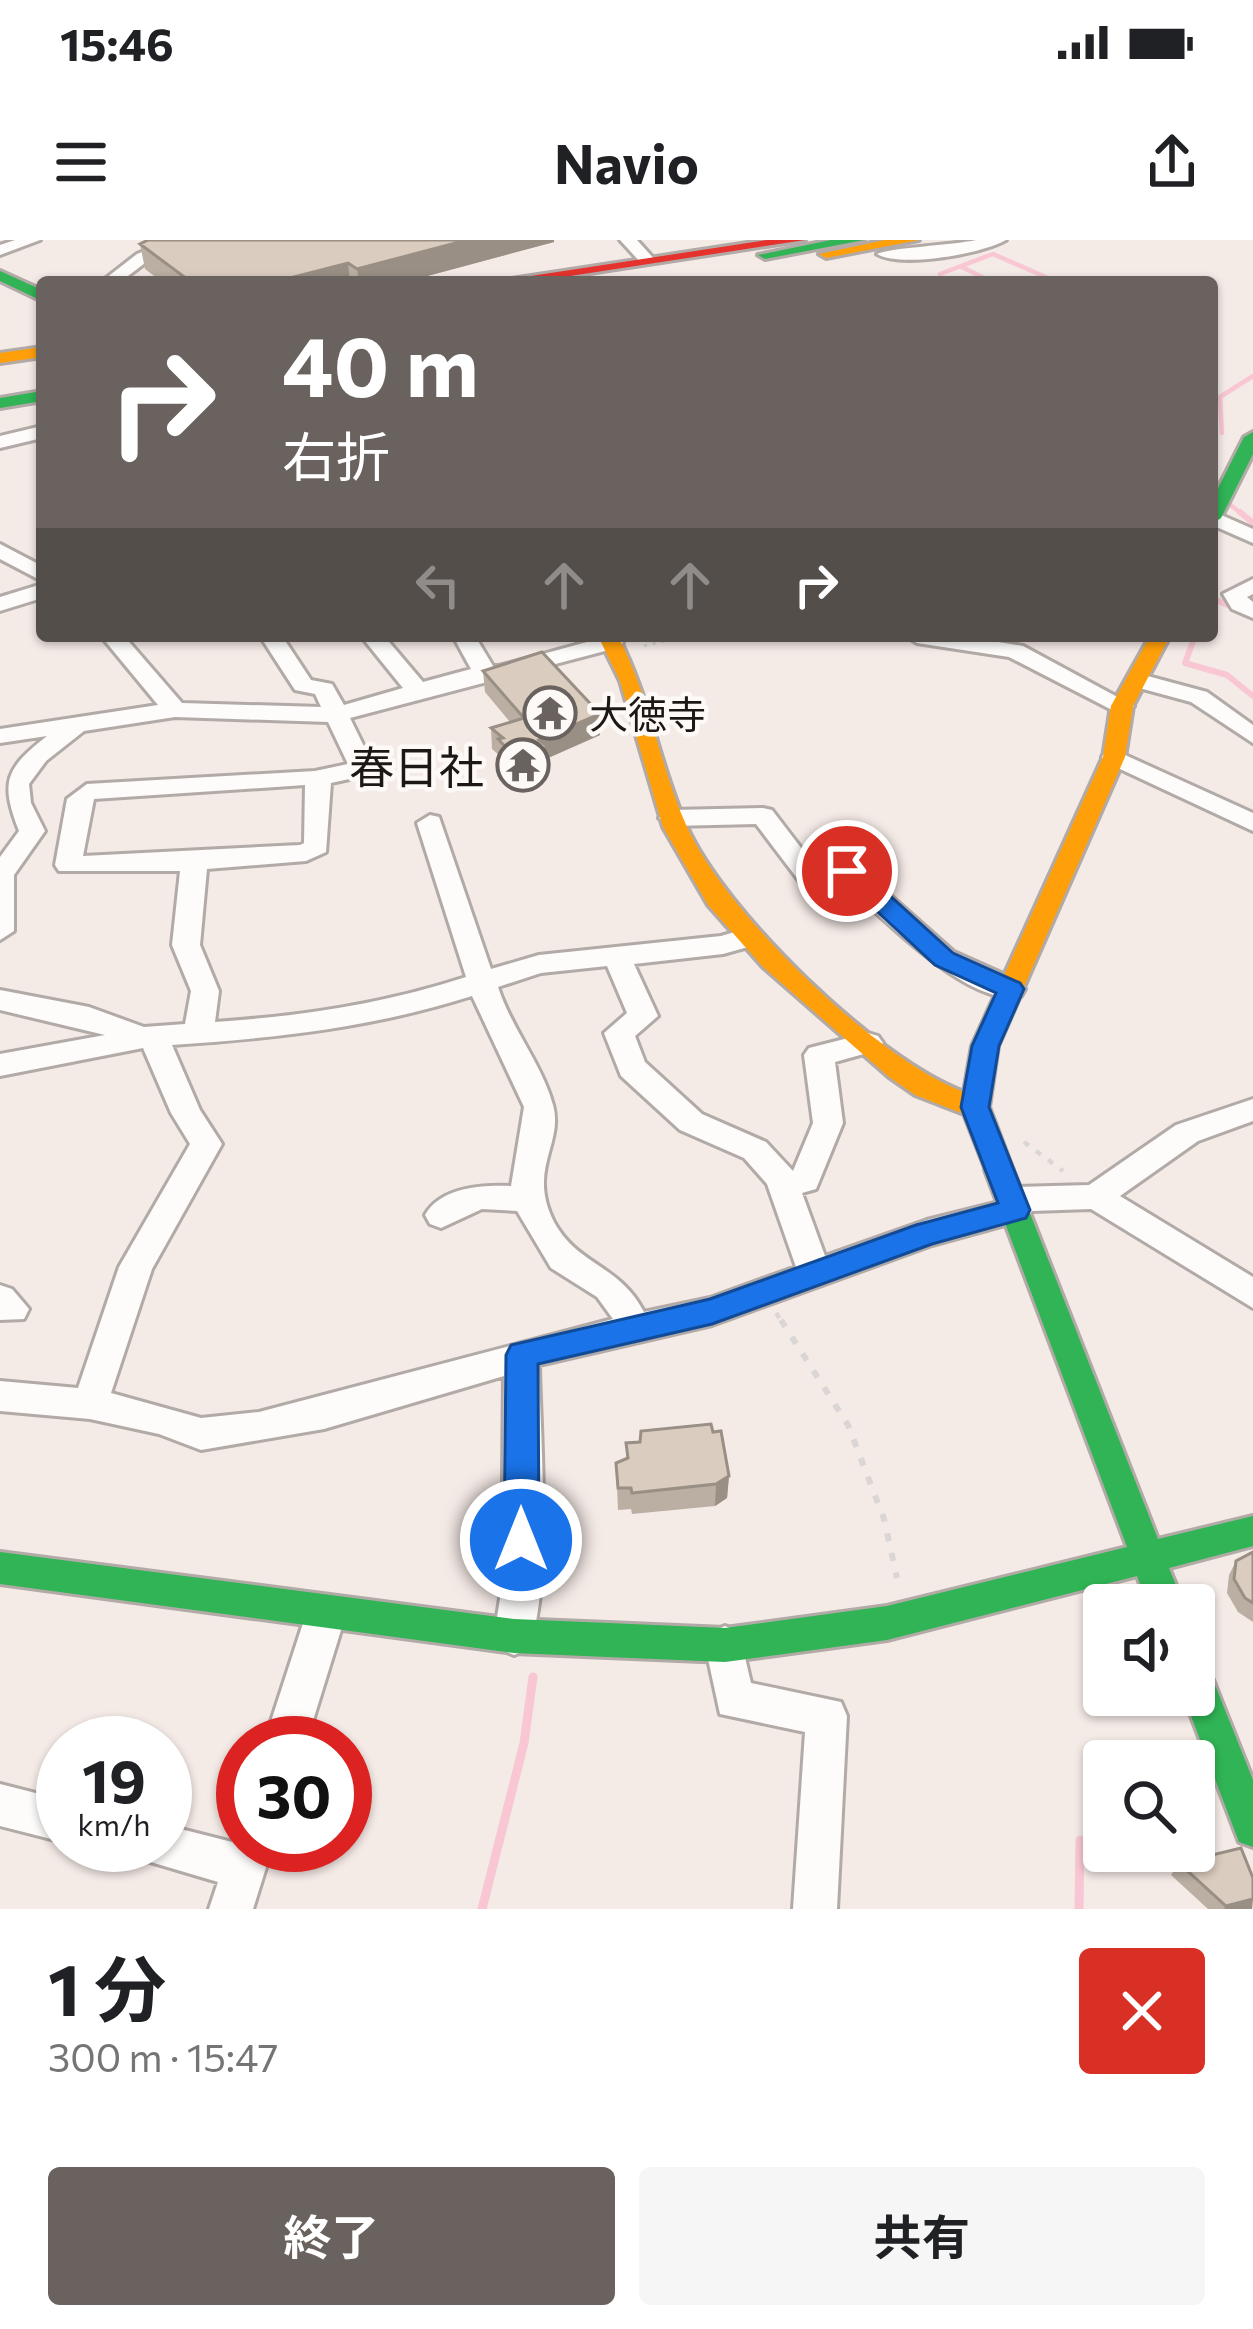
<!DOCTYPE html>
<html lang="ja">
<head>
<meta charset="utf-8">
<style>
	:root { --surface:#fff; --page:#f6f6f6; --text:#202124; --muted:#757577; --accent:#69625e }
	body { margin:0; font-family:Commissioner,"Noto Sans JP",sans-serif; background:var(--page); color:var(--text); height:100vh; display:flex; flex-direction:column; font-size:45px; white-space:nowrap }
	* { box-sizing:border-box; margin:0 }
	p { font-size:39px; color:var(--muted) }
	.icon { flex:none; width:66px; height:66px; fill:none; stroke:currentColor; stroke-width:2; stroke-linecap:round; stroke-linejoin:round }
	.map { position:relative; height:1669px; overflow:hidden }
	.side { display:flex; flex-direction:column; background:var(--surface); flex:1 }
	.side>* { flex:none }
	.guide { position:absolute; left:36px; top:36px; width:1182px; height:366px; border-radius:12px; box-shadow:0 3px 9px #0004; background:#69625e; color:#fff; overflow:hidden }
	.tools { position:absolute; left:1083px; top:1344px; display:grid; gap:24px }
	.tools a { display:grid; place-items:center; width:132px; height:132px; border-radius:12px; background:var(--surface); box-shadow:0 3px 9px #0004; font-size:60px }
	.speed { position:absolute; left:36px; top:1476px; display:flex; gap:24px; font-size:60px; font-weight:700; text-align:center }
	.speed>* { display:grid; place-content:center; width:156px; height:156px; border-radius:50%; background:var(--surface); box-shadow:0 3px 9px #0004; line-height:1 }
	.speed small { font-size:30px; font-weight:400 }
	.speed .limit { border:18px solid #d22; background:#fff; color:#111 }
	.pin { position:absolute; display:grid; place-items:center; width:102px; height:102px; color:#fff; margin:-51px; border:6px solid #fff; border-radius:50%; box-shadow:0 3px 12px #0007 }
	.me { position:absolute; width:132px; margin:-66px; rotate:0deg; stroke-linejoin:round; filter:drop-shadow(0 0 9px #0008) }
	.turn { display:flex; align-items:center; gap:42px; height:252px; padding:0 48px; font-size:54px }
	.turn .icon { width:156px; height:156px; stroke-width:2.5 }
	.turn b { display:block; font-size:84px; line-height:102px }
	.lanes { display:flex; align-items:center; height:114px; padding:0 48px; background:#0003; justify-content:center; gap:60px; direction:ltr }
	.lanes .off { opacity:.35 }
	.round { display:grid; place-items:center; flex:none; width:126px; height:126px; border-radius:12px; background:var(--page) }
	.summary { display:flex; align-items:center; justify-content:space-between; height:204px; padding:0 48px }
	h1 { font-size:72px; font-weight:700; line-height:90px }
	.action { display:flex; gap:24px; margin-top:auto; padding:24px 48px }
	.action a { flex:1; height:138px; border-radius:12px; background:var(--accent); color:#fff; font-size:48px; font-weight:700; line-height:138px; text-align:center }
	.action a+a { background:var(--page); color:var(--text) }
	.status { display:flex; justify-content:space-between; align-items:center; height:84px; padding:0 60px; background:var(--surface); direction:ltr }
	.status svg { height:33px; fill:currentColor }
	header { display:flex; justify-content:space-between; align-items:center; height:156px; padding:0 48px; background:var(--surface); font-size:54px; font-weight:700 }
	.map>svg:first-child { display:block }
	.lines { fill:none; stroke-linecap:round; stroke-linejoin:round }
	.stream-far2 { stroke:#f8c7d3; stroke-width:4.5 }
	.stream-far1 { stroke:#f8c7d3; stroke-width:6 }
	.stream { stroke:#f8c7d3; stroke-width:9 }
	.street-casing { stroke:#b2aaa7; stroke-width:6 }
	.fast-casing { stroke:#b2aaa7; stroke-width:6 }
	.slow-casing { stroke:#b2aaa7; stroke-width:6 }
	.jam-casing { stroke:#b2aaa7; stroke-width:6 }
	.path-far2 { stroke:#d9d6d5; stroke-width:3; stroke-dasharray:3 6; stroke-linecap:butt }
	.path-far1 { stroke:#d9d6d5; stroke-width:4.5; stroke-dasharray:6 9; stroke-linecap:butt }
	.path { stroke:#d9d6d5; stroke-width:6; stroke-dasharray:8 12; stroke-linecap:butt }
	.street { fill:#fdfcfb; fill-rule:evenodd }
	.fast { fill:#30b455; fill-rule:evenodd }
	.slow { fill:#ff9f0a; fill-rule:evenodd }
	.jam { fill:#e5322d; fill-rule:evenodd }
	.wall { fill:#bbafa3 }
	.shaded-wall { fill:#998f85 }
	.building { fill:#daccbe; stroke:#998f85; stroke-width:3 }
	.route { fill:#1a73e8; stroke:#114b97; stroke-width:3 }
	.labels { text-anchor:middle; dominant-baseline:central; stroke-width:9; stroke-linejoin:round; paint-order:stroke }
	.far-poi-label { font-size:39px; fill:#1e1815; stroke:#fdf9f7; text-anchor:start }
	.poi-label { font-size:45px; fill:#1e1815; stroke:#fdf9f7; text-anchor:end }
</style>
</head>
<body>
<div class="status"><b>15:46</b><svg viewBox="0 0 49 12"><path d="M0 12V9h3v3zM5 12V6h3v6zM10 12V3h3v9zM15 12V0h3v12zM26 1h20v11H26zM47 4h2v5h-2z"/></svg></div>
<header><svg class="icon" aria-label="menu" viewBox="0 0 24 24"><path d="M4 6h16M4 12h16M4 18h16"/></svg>Navio<svg class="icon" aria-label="share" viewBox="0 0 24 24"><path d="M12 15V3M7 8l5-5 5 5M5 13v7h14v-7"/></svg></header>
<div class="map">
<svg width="1253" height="1669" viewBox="0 0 1253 1669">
	<rect width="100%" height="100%" fill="#f4eae6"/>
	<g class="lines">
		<path class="stream-far2" d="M962,27L992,42
			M940,34L993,14L1057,42
			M1222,193L1220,157L1253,136
			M1212,250L1243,275"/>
		<path class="stream-far1" d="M1240,272L1253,283
			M1212,358L1232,367L1253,358
			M1195,396L1185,423L1227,435L1253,456"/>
		<path class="stream" d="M482,1669L524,1503L533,1437
			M1079,1669L1080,1600"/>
		<g class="street-casing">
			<path id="street" d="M15,0H40L0,15V5Z
				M172,0H194L149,20L120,42H101L137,14Z
				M620,0H637L656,21L642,24Z
				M976,0H1006C982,14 901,28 877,14C887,8 954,5 976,0Z
				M42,186V198L0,208V196Z
				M1212,271L1253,289V303L1212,285Z
				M0,304L42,326V341L0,319Z
				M1253,339V354L1247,357L1253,362V378L1232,369L1223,354Z
				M42,344V358L0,371V357Z
				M101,396H124L182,463L321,467L315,454L295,450L260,396H282L311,440L332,444L344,465L403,448L361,396H384L423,442L471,429L453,396H475L493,426H499L609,396L623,402L620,407L350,478L375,529L372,534L331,543L326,612L306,621L207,629L200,705L219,751L215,782C302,776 383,764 466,737L417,583L430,575L439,577L491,729L539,715L721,696L745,689L755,691L759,698L755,705L723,714L634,724L658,776L635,796L645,822L702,874L766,902L793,931L813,883L804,815L809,808L868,793L878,796L883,803L878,810L835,822L843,883L816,949L802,953L825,1016L927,980L999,962L1002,950L1013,947L1089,945L1176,885L1253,859V881L1198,901L1120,956L1253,1037V1068L1091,969L1032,971L1027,979L932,1005L712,1085L539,1125C540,1194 553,1352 528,1409L514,1415L500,1409L494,1396L502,1346L504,1136L324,1189L201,1210L159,1194L90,1179L0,1171V1141L78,1148L119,1027L190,904L171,873L143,808L0,836V814L105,795L0,770V750L89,767L144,787L185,784L191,751L172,705L180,631H59L55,625L67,559L87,544L315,531L348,524L328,482L175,477L84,491L46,521L29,544L31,563L45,591L14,635V691L0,700V617L19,591C0,542 5,529 47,496L0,503V489L158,465ZM305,545L304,603L300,605L83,616L94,559ZM607,726L627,773L604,793L621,836L680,890L744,918L767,944L796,1027L710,1058L644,1072C619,1024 578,1026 554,982C527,929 564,904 553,865C542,824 511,788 498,747L541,733ZM472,756L524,867L511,946C482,945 441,947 425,975L430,984L441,988L482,969L517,971L551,1028L597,1057L613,1079L259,1172L201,1178L111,1153L152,1029L222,904L200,870L172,805C275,798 372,788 472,756Z
				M906,396H962L1023,406L1134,466L1122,473L1114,471L1009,417L917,403Z
				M1140,434L1207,452L1253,485V503L1191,462L1132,446V436Z
				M1114,510L1253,573V591L1105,522L1102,517L1105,512Z
				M763,568L772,570L818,630L847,623L856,625L954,712L1021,742L1025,749L1021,756C971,770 877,673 842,641L812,649L803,646L756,584L672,586L659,578L672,570Z
				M0,1045L12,1049L29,1069L24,1079L0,1080Z
				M326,1356L340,1361L346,1374L306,1503H264L306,1374L312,1361Z
				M725,1386L739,1392L751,1443L841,1462L847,1476L837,1669H793L805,1492L720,1474L705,1405L711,1392Z
				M0,1544L63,1560V1602L0,1586Z
				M165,1585L232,1602L243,1587V1605H273L253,1669H209L218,1642L144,1620L138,1605H165Z"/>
		</g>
		<g class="fast-casing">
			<path id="fast" d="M831,0H864L765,19L758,15Z
				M0,31L42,50V61L0,41Z
				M42,151V161L0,168V158Z
				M1253,192V214L1221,278L1212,284V260L1244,197Z
				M999,919L1009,922L1013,930L1158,1299L1253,1276V1306L1169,1328L1184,1365H1148L1137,1336L887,1400L725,1422L514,1413L0,1344V1312L514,1379L725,1388L887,1366L1127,1307L985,930L989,922Z
				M1194,1420L1207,1425L1253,1540V1607L1239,1602L1183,1455H1194Z"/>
		</g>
		<g class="slow-casing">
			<path id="slow" d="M885,0H919L826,18L819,14Z
				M42,107V117L0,123V113Z
				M598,396H618C651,460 659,525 687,587C725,672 877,820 964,852L972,806L1103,517L1111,466L1150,396H1170L1133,466L1125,517L998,806L989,867L1013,930L1009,938H989L964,874L915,855L889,837L763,727L708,665L663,587L620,441Z"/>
		</g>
		<g class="jam-casing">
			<path id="jam" d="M767,0H805L531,42H492Z"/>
		</g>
		<path class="path-far2" d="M644,406L685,396"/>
		<path class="path-far1" d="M1024,902L1063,931
			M776,1073L783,1083"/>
		<path class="path" d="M781,1080L848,1185L884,1279L897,1338"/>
		<use href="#street" class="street"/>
		<use href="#fast" class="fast"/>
		<use href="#slow" class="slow"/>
		<use href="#jam" class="jam"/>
	</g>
	<path class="wall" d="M554,2L405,42H162L145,29L140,4Z
		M483,431L600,495L548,518L549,529L519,541L500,521L499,515L492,509L491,488L510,482L485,452Z
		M713,1192L729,1236L727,1258L715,1266L632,1274L631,1269L618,1270L616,1223L626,1219V1203Z
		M1253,1312V1382L1238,1372L1227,1353L1229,1335L1236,1321Z
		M1179,1623L1252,1669H1208L1171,1635Z"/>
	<path class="shaded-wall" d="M467,0H554V2L405,42H359L357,29Z
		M348,23L350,42H259Z
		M600,474V495L548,518L549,529L519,541L518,520L539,500Z
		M729,1236L727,1258L715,1266L716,1244Z
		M1253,1659L1252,1669H1224L1226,1666Z"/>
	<path class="building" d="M148,0H467L357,29L348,23L290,38L259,42H191L140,4Z
		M542,412L600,474L539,500L548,507L518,520L498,499L503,498L491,488L524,478L483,431Z
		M711,1184L713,1192L721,1191L729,1236L716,1244L632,1253L631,1248H618L616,1223L628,1218L626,1203L640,1202L641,1191Z
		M1253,1312V1363L1245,1358L1234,1339L1236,1321Z
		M1241,1608L1253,1638V1659L1226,1666L1179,1623Z"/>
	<path class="route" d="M847,623L856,625L953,713L1020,743L1024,749L999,806L989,867L1030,970L1026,978L932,1004L712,1084L538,1124L539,1300L534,1311L521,1315L509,1311L504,1300L506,1115L511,1105L710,1059L916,985L998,963L961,867L972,806L996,753L935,725L839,636L835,631Z"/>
	<defs>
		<g id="temple-ring" transform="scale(2.7)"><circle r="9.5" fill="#fdf9f7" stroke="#69625e" stroke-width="1.5"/><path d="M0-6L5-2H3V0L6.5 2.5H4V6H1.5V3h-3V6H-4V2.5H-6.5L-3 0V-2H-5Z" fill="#69625e"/></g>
	</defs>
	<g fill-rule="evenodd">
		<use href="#temple-ring" x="550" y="473"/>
		<use href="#temple-ring" x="523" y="525"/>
	</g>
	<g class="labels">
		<g class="far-poi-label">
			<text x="589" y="473">大徳寺</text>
		</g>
		<g class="poi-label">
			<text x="484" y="525">春日社</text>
		</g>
	</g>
</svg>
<div class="tools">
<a><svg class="icon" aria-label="sound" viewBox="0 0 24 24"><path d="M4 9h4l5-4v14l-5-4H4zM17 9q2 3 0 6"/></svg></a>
<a><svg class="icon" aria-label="search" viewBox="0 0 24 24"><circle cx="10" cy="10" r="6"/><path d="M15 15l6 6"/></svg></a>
</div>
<div class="speed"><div>19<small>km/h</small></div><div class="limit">30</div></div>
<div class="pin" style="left:847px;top:631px;background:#d93025"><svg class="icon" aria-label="arrive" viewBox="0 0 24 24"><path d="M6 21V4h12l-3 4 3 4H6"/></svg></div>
<svg class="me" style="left:521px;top:1300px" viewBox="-20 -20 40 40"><circle r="17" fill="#1a73e8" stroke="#fff" stroke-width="3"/><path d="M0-11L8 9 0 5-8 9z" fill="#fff"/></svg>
<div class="guide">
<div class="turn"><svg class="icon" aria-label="right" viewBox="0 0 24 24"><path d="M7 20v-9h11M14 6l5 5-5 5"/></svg><div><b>40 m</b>右折</div></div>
<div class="lanes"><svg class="icon off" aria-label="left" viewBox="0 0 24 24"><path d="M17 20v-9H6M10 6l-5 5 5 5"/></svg><svg class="icon off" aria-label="ahead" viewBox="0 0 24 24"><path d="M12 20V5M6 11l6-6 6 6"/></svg><svg class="icon off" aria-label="ahead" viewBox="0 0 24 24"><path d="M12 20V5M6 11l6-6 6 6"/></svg><svg class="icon" aria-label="right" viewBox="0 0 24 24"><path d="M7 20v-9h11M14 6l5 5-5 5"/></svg></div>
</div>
</div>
<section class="side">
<div class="summary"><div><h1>1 分</h1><p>300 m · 15:47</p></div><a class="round" style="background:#d93025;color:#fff"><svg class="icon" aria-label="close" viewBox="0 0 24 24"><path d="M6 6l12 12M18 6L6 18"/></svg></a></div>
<div class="action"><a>終了</a><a>共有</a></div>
</section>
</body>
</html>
